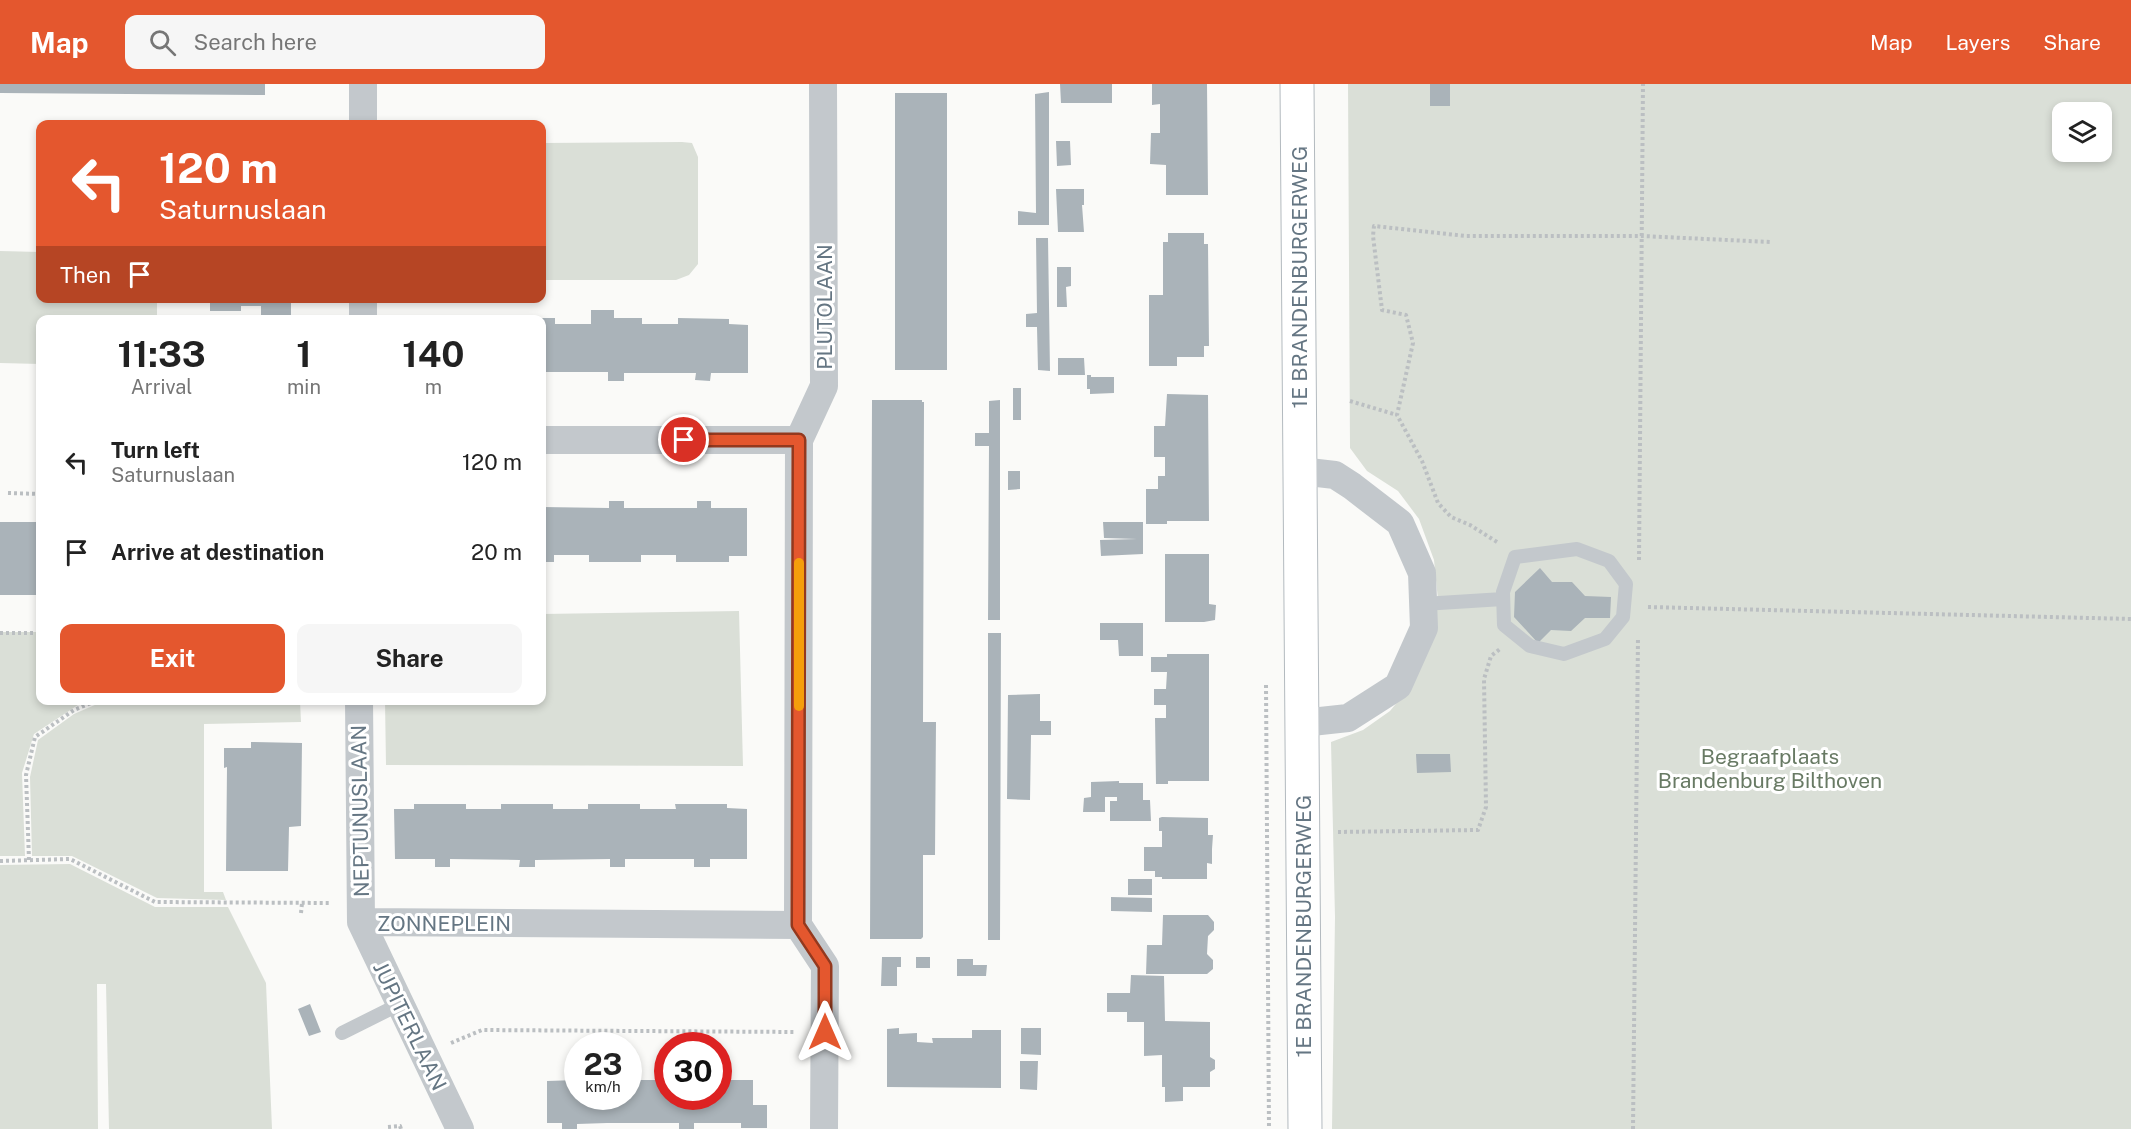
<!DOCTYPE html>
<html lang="en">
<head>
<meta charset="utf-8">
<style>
	:root { --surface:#fff; --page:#f6f6f6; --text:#222; --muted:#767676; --accent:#e4572e }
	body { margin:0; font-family:"Public Sans",sans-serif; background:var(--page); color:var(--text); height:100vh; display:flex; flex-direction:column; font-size:22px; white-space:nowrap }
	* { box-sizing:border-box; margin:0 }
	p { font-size:20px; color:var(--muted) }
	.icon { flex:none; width:33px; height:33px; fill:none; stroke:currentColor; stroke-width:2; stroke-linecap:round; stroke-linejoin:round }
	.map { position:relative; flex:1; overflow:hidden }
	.panel { position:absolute; left:36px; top:231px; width:510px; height:390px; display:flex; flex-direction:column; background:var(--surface); border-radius:12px; box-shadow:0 3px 9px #0003 }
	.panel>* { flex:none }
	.banner { position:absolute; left:36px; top:36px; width:510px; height:183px; border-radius:12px; box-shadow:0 3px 9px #0003; background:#e4572e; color:#fff; overflow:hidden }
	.buttons { position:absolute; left:2052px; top:18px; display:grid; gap:12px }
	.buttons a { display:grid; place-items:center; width:60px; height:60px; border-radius:12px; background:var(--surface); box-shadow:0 3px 9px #0003; font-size:30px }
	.speed { position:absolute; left:564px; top:948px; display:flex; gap:12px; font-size:30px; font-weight:700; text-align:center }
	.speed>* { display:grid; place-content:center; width:78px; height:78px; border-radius:50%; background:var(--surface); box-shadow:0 3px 9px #0003; line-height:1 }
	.speed small { font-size:15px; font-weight:400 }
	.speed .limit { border:9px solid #d22; background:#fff; color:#111 }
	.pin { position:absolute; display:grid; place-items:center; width:51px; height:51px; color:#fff; margin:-26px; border:3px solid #fff; border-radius:50%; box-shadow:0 2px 6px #0007 }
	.me { position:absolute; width:66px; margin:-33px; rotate:0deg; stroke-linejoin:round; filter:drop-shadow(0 0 4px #0008) }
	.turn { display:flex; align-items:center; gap:21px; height:126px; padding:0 24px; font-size:27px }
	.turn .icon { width:78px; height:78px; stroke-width:2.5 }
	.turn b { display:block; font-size:42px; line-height:51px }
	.then { display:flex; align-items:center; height:57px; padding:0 24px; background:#0003; gap:12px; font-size:22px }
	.eta { display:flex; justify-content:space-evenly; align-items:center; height:102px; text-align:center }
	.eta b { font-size:36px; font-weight:700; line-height:42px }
	.cta { display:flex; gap:12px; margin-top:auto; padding:12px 24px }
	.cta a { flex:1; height:69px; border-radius:12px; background:var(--accent); color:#fff; font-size:24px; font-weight:700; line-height:69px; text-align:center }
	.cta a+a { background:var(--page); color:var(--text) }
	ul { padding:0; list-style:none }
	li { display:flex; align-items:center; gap:18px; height:90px; padding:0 24px }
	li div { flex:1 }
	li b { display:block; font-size:22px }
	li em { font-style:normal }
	header { display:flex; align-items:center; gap:36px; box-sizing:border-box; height:84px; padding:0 30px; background:var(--accent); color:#fff }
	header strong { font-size:28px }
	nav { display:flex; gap:33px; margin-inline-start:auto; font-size:21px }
	.search { width:420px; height:54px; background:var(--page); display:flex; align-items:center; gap:15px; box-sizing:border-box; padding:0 21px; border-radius:12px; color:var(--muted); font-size:22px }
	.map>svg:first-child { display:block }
	.green { fill:#dadfd7; fill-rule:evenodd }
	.building { fill:#aab3b9 }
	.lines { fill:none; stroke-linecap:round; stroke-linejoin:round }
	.secondary-casing { stroke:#b3babf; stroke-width:35 }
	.path { stroke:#bbbfc2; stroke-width:4; stroke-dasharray:3 3; stroke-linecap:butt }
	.lane { stroke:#c3c8cc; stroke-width:14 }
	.street { stroke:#c3c8cc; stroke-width:28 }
	.secondary { stroke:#fff; stroke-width:33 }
	.route-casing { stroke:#94391e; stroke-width:15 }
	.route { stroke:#e4572e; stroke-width:10 }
	.slow { stroke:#f59e0b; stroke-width:10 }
	.labels { text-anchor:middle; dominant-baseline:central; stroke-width:6; stroke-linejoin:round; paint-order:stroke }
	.street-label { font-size:21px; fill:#657683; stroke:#fff }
	.park-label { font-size:21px; fill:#687a64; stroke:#fff }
</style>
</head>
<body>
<header>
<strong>Map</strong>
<div class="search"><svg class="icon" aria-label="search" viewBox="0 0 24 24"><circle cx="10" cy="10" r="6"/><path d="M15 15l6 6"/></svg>Search here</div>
<nav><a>Map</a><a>Layers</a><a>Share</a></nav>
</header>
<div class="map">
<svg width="2131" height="1045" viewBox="0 0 2131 1045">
	<rect width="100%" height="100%" fill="#fafaf8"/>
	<path class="green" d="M1348,0H2131V1045H1332L1335,833L1331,658L1363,646L1390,627L1409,604L1438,516L1434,476L1419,435L1398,407L1367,387L1350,364ZM2062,28H2102V68H2062Z
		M682,58L692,59L698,73V180L689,191L676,196H542V59Z
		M0,167L40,168V214L157,215V235L40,236V280L0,279Z
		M739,527L743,682L386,681L385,617L542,616V530Z
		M0,548H40V616L84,617L34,650L22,689L25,772H0Z
		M104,617H300L301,638L204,640V808H223L226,816L157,814L72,772H32L30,693L38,656L74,630Z
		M70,780L155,823H228L266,899L272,1045H109L106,900H97L98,1045H0V781Z"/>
	<path class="building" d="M0,0H265V11L0,9Z
		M1060,0H1112V19H1061Z
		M1152,0H1207L1208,111H1166V81L1150,80L1151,49H1160V20L1152,21Z
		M1430,0H1450V22H1430Z
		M1049,8V141H1018V127L1036,129L1035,10Z
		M895,9H947V286H895Z
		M1056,57H1070L1071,81L1057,82Z
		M1056,105H1084V121H1082L1084,148H1058Z
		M1168,149H1204V160H1208L1209,262H1204V273H1177V282H1149V211H1163V158H1168Z
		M1036,154H1048L1050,287L1038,286L1037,243H1026V230L1037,229Z
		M1057,183H1071V202L1066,203L1067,223H1057Z
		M210,214H291V236H261V222H241V227H210Z
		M591,226H614V234H642V240H678V234L729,235V240L748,241V289H711L710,297L695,296L696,289H624V297H608V288H542V234H555V240H591Z
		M1058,274H1084L1085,291H1058Z
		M1087,291H1091V293H1114V309L1090,310V305H1087Z
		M1013,304H1021V336H1013Z
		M1167,310L1208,311L1209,437H1167V440H1146V405H1158V392H1165V373H1154V342H1165Z
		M872,316H922V318H924L923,638H936L935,771H923V853L921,855H870Z
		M1000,316V536H988L989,362H975V349H989V317Z
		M1008,387H1020V405L1008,406Z
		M609,417H624V424H697V417H711V424H747V472H729V478H676V471H641V478H589V471H554V478H542V423L609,424Z
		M38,425H40V511H0V438H38Z
		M1103,438H1143V470L1101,472L1100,456L1137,455L1104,454Z
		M1165,470H1209V520L1216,521L1215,536L1204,538H1165Z
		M1540,484L1552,498H1572L1585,512L1611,513L1610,534H1585L1571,547L1551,546L1538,559L1514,533L1515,508Z
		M1100,539H1143V572H1119L1118,556H1100Z
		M988,549H1001L1000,856H988Z
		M1167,570H1209V697H1168V700H1156L1155,634H1166V621H1154V605H1166L1167,588H1151V573H1167Z
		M1040,610V637H1051V651H1031L1030,716L1007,715L1008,611Z
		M251,658L302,659L301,742L289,743L288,787H226L227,683L224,684V664H251Z
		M1416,670H1450L1451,688L1417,689Z
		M1119,697V699H1143V716H1150L1151,737H1110V717H1117V713H1105V728H1083L1084,714L1091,713V698Z
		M414,720H466V725H501V720H553V725H588V720H640V725H676L675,720H727V724L747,725V775H710V783H694V775H625V783H610V775L535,776V783H519L520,776L450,775V783H435V775H395L394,725H414Z
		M1162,733L1208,734V751H1213L1212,765V780L1207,779V795H1162V793H1155V787H1144V763H1162V747H1159V734Z
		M1128,795H1152V811H1128Z
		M1111,813L1152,814V828L1111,827Z
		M1163,831H1208L1214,838V846L1208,852L1207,870L1213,876V885L1207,890H1146L1147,861H1162Z
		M882,873H901V883H897V902H881Z
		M916,873H930V884H916Z
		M957,875H973V881H987L986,892H957Z
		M1131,891L1164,892L1165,937L1210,938V973L1215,976V985L1210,988V1003H1183V1017L1165,1018V1003H1162V971L1144,972V938H1127V928H1107V909H1130Z
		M310,920L321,948L309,952L298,925Z
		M899,944V950L917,949V958L933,959L932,954H972V946H1001V1004L887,1003V945Z
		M1021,944H1041V971L1021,970Z
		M1020,977H1038L1037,1006L1020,1005Z
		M578,996V1012H628V996H668V1012H718V996H753V1021H767V1044H741V1039H694V1045H679V1039H607L577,1040V1045H562V1039H547V997Z"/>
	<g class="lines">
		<g class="secondary-casing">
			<path id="secondary" d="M1297,0L1305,1045"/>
		</g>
		<path class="path" d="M1350,317L1397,331
			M8,409L40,410
			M1497,458L1470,441L1451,433L1438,419L1422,377L1397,331L1413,259L1406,231L1382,226L1373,152L1374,142L1466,152H1642L1770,158
			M1639,476L1643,0
			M1648,523L2131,535
			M0,549H40
			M1266,601L1269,1045
			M1338,748L1478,746L1486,723L1484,595L1491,572L1500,565
			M29,776L26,691L35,653L74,626L98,616
			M0,777L70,775L155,818L330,819
			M301,829L302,819
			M451,959L482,946L795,948
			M388,1043L400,1042L401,1045
			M1633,1045L1638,553"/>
		<path class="lane" d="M1577,465L1609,477L1626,500L1623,533L1605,555L1564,570L1530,562L1504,541L1503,508L1515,473Z
			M1423,520L1503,515
			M342,949L400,920"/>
		<path class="street" d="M363,0V40
			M823,0L824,302L799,356L798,841L825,882L824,1045
			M363,214V236
			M542,356H799
			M1300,387L1335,391L1352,402L1400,439L1422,489L1424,544L1398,602L1348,634L1302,639
			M359,616L361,838L460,1045
			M361,838L798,841"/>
		<use href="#secondary" class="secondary"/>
	</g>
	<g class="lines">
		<g class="route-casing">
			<path id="route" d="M684,356H799L798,841L825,882V948"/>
		</g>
		<use href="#route" class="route"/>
		<path class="slow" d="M799,622V479"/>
	</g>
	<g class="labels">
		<g class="street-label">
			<text transform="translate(1299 193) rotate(-90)">1E BRANDENBURGERWEG</text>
			<text transform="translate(824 223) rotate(-90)">PLUTOLAAN</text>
			<text transform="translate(360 727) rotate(-91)">NEPTUNUSLAAN</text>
			<text x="444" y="839">ZONNEPLEIN</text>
			<text transform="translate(1303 842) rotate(-90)">1E BRANDENBURGERWEG</text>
			<text transform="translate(410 942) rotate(64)">JUPITERLAAN</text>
		</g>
		<g class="park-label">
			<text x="1770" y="672">Begraafplaats<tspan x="1770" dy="24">Brandenburg Bilthoven</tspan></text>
		</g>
	</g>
</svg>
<div class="buttons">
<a><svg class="icon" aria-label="layers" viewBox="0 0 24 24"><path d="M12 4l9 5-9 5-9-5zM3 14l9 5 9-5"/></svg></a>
</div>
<div class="speed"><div>23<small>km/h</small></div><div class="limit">30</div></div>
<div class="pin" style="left:684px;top:356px;background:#d93025"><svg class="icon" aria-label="arrive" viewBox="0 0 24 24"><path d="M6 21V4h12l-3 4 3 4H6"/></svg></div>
<svg class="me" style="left:825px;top:948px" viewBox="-20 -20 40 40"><path d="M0-17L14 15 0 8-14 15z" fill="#e4572e" stroke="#fff" stroke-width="4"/></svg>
<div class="banner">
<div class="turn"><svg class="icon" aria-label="left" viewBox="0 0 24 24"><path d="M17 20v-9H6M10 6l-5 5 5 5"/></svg><div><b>120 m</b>Saturnuslaan</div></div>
<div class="then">Then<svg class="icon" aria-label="arrive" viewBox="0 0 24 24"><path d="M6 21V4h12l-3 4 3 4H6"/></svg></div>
</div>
<section class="panel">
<div class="eta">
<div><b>11:33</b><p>Arrival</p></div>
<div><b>1</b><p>min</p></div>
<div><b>140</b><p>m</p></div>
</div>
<ul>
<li><svg class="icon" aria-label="left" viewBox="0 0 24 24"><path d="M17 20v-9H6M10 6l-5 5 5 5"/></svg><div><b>Turn left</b><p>Saturnuslaan</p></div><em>120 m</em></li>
<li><svg class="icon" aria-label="arrive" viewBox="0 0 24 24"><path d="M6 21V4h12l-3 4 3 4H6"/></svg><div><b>Arrive at destination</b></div><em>20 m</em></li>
</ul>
<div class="cta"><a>Exit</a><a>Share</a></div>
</section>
</div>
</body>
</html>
